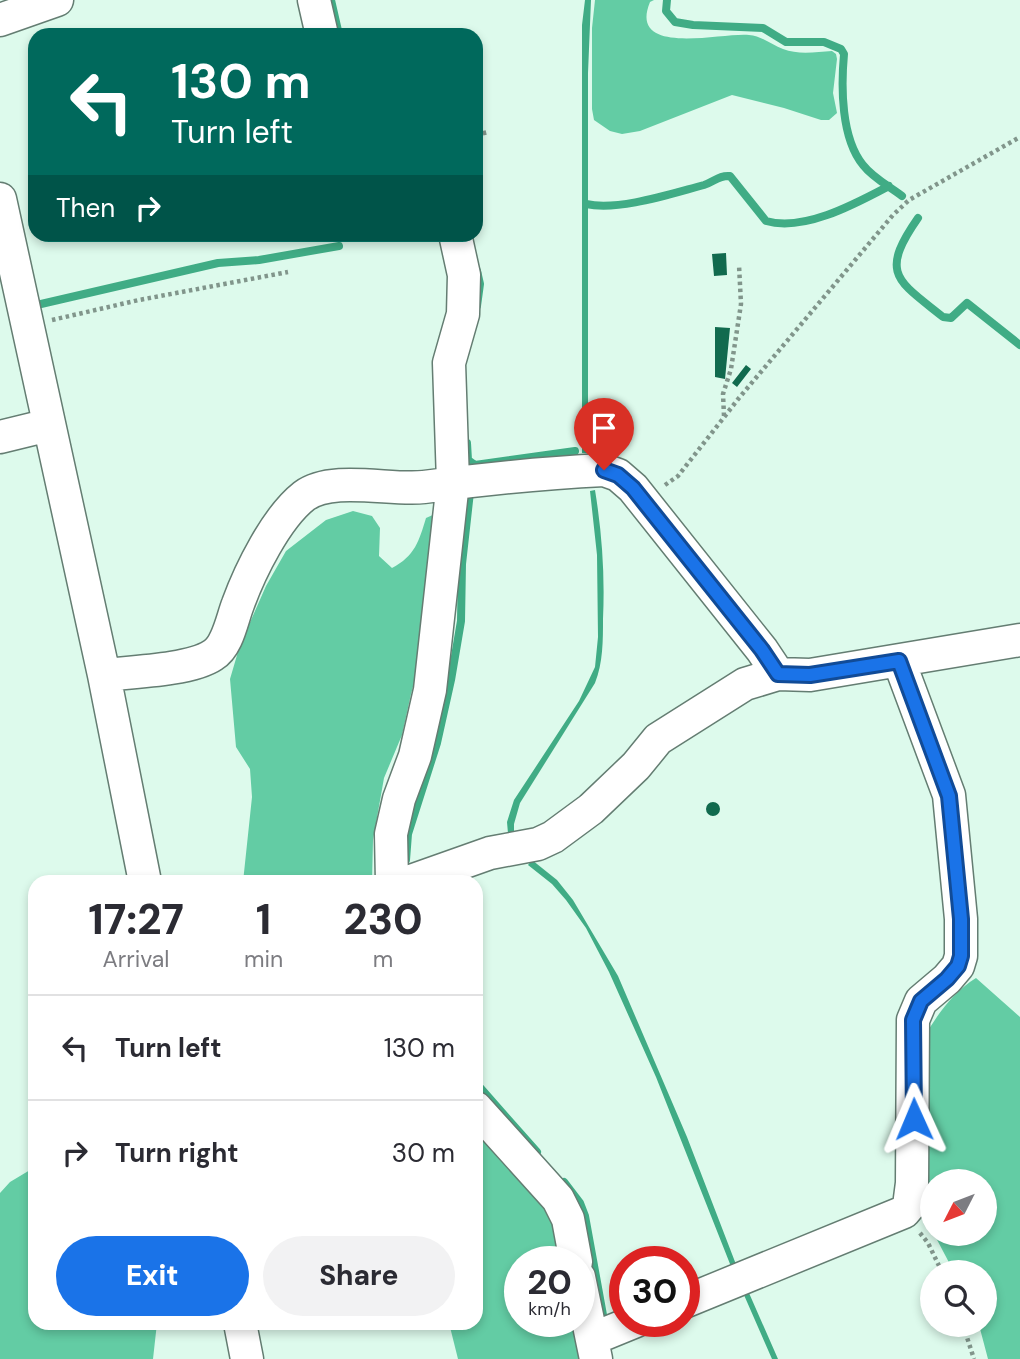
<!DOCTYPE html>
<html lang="en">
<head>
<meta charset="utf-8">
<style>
	:root { --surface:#fff; --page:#f2f2f3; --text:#2b2b33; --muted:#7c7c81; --line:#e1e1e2; --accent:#1a73e8 }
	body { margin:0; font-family:"DM Sans",sans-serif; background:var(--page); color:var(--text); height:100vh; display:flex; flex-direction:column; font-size:26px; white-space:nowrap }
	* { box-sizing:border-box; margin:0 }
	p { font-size:23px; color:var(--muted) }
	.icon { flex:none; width:38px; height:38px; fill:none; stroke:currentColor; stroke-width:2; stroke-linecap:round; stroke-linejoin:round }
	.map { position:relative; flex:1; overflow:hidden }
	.panel { position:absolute; left:28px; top:875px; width:455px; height:455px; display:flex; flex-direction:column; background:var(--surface); border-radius:21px; box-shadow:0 4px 10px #0003 }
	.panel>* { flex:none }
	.hud { position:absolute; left:28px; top:28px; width:455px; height:214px; border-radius:21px; box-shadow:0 4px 10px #0003; background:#00695c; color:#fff; overflow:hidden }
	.needle { width:46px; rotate:228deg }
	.fabs { position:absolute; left:920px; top:1169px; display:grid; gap:14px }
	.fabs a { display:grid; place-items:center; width:77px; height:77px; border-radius:50%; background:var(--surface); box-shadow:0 4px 10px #0003; font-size:35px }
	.speed { position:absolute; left:504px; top:1246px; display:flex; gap:14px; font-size:35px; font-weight:700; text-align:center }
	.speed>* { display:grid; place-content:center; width:91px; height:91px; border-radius:50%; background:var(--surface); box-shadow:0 4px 10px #0003; line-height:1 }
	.speed small { font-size:18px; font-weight:400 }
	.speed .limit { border:10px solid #d22; background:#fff; color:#111 }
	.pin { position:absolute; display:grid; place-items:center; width:60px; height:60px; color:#fff; margin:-72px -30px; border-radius:50% 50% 50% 0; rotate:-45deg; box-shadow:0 0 7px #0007 }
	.pin .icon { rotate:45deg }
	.me { position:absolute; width:77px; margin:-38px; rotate:359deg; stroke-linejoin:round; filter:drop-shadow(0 0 5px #0008) }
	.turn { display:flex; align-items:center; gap:24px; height:147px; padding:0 28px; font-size:32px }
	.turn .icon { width:91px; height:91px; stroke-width:2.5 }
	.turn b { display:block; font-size:49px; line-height:60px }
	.then { display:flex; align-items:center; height:66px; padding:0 28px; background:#0003; gap:14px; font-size:26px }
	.eta { display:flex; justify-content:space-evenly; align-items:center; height:119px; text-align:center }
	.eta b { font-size:42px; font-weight:800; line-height:49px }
	.button { display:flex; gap:14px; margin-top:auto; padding:14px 28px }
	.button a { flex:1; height:80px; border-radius:42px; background:var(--accent); color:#fff; font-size:28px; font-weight:800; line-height:80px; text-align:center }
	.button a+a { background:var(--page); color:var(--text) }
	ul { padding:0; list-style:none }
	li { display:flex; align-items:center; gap:21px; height:105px; padding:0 28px; border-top:2px solid var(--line) }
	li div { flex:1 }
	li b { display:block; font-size:26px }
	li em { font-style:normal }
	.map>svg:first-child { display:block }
	.forest { fill:#63cca4 }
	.water { fill:#40ac85 }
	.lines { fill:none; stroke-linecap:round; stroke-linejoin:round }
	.stream { stroke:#40ac85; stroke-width:8 }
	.building { fill:#116a4e }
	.minor-casing { stroke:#647d72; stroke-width:35 }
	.path { stroke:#81958b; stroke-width:4.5; stroke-dasharray:3.5 3.5; stroke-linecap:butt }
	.minor { stroke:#fff; stroke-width:32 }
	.route-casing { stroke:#114b97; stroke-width:18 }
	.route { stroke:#1a73e8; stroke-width:12 }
</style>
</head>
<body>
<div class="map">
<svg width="1020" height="1359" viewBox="0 0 1020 1359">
	<rect width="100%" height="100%" fill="#ddfaec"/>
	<path class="forest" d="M595,0H654L650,2C627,58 723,32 749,35C762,36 772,45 783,49C798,55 816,52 832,51L836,54L837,59L833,93L837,113L829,120H821L784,108L732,95L640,131L622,134L610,131L594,120L592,109V28Z
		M353,511L372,516L380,528L379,556L392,568C415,556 419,541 426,518L435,514L425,643L411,694L402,735L384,778L373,840L372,882H243L252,797L250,769L236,747L230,679L240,645L266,586L286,551L326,520Z
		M976,978L1020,1017V1359H988L979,1325H985V1272H954L934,1234H985V1181H933V1232L925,1201L923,1039C937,1015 952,993 976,978Z
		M476,1126L550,1212L560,1262H520V1321H573L580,1359H458L449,1323H476Z
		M35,1167V1323H157L153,1359H0V1193L10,1182Z"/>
	<path class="water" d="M585,0H591L588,73V453H582V25Z
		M595,490C602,533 605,575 603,619C603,640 603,663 595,683L520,803L514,824V844L509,845L507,822L514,800L579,701L595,667L598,637L597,555L590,491Z
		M532,860L557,880L573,900L618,976L687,1137L737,1267L732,1269L656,1077L609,972L586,928L566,900L552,884L528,865Z
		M749,1293L778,1359H772L744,1295Z"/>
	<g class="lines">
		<path class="stream" d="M331,0L339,35
			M667,0L666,11L675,22L693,25L763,28L786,42H824L841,49L844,54C841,87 841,138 863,165C873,178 889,186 902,196
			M586,204C619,211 670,194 704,185C714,182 719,175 730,176L766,221C804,232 855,204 889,186
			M918,218C879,274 897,280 943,317L951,318L967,303L1020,345
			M41,304L218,263L259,260L339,246
			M477,306L480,284L477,271
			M467,443L468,460L475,465L575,451
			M406,860L408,834L437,743L451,680L461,621L462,564L470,492
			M476,1083L537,1152
			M564,1182L580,1203L585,1216L603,1315"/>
	</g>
	<path class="building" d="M726,253L727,275L714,276L712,254Z
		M715,327L730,328L725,379L715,377Z
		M746,365L751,369L737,387L732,383Z
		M706 809a7 7 0 1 1 14 0a7 7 0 1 1-14 0Z"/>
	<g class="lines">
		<g class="minor-casing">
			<path id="minor" d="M314,0L322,35
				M0,20L57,0
				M0,199L104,675L145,882
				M0,437L49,425
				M104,675C132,672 191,670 213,655C228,646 232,619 238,604C250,571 276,518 304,496C332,475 391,491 424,487C484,479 544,473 604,470L618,475L633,488L762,650L778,674L810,675L1020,640
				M392,882L391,834L399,799L415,756L430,690L453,482L449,363L463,314L464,275L455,234
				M408,882L490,853L538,844L553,837L591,809L636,766L658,739L745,684L778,674
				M476,1108L558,1199L568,1219L576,1262
				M579,1277L596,1359
				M684,1302L904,1212L909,1206L912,1183L913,1020L921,1001L947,979L958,966L961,956V919L949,795L899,661
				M240,1323L247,1359
				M592,1339L636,1321"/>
		</g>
		<path class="path" d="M476,135L488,132
			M52,320L139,300L288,272
			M724,416L723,394L731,369L741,304L739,265
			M665,485L678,476L739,398L893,215L909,200L1020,137
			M920,1233L928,1243L942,1272
			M963,1325L974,1359"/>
		<use href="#minor" class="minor"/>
	</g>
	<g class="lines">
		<g class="route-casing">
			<path id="route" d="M604,470L618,475L633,488L762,650L778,674L810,675L899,661L949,796L961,919V956L958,966L947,979L921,1001L913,1020L914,1119"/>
		</g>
		<use href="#route" class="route"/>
	</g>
</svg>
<div class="fabs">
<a><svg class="needle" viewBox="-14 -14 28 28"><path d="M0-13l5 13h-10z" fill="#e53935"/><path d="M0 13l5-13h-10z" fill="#7c7c81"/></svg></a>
<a><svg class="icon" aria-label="search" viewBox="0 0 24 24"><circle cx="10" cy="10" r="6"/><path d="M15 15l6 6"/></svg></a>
</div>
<div class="speed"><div>20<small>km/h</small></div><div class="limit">30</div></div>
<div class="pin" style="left:604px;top:470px;background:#d93025"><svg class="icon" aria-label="arrive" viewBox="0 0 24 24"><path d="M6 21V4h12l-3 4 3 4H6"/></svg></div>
<svg class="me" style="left:914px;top:1119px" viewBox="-20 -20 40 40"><path d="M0-17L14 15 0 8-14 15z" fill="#1a73e8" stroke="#fff" stroke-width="4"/></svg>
<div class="hud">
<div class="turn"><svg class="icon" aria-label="left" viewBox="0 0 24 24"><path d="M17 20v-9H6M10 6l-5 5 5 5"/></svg><div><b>130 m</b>Turn left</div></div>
<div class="then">Then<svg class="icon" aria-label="right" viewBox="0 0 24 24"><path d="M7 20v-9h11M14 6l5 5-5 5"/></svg></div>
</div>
<section class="panel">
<div class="eta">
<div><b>17:27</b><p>Arrival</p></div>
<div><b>1</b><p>min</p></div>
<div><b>230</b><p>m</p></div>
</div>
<ul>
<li><svg class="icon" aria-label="left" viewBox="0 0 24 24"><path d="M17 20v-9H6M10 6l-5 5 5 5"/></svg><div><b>Turn left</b></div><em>130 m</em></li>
<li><svg class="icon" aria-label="right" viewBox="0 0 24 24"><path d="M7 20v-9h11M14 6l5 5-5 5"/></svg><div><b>Turn right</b></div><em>30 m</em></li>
</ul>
<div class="button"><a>Exit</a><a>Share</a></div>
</section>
</div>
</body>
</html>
